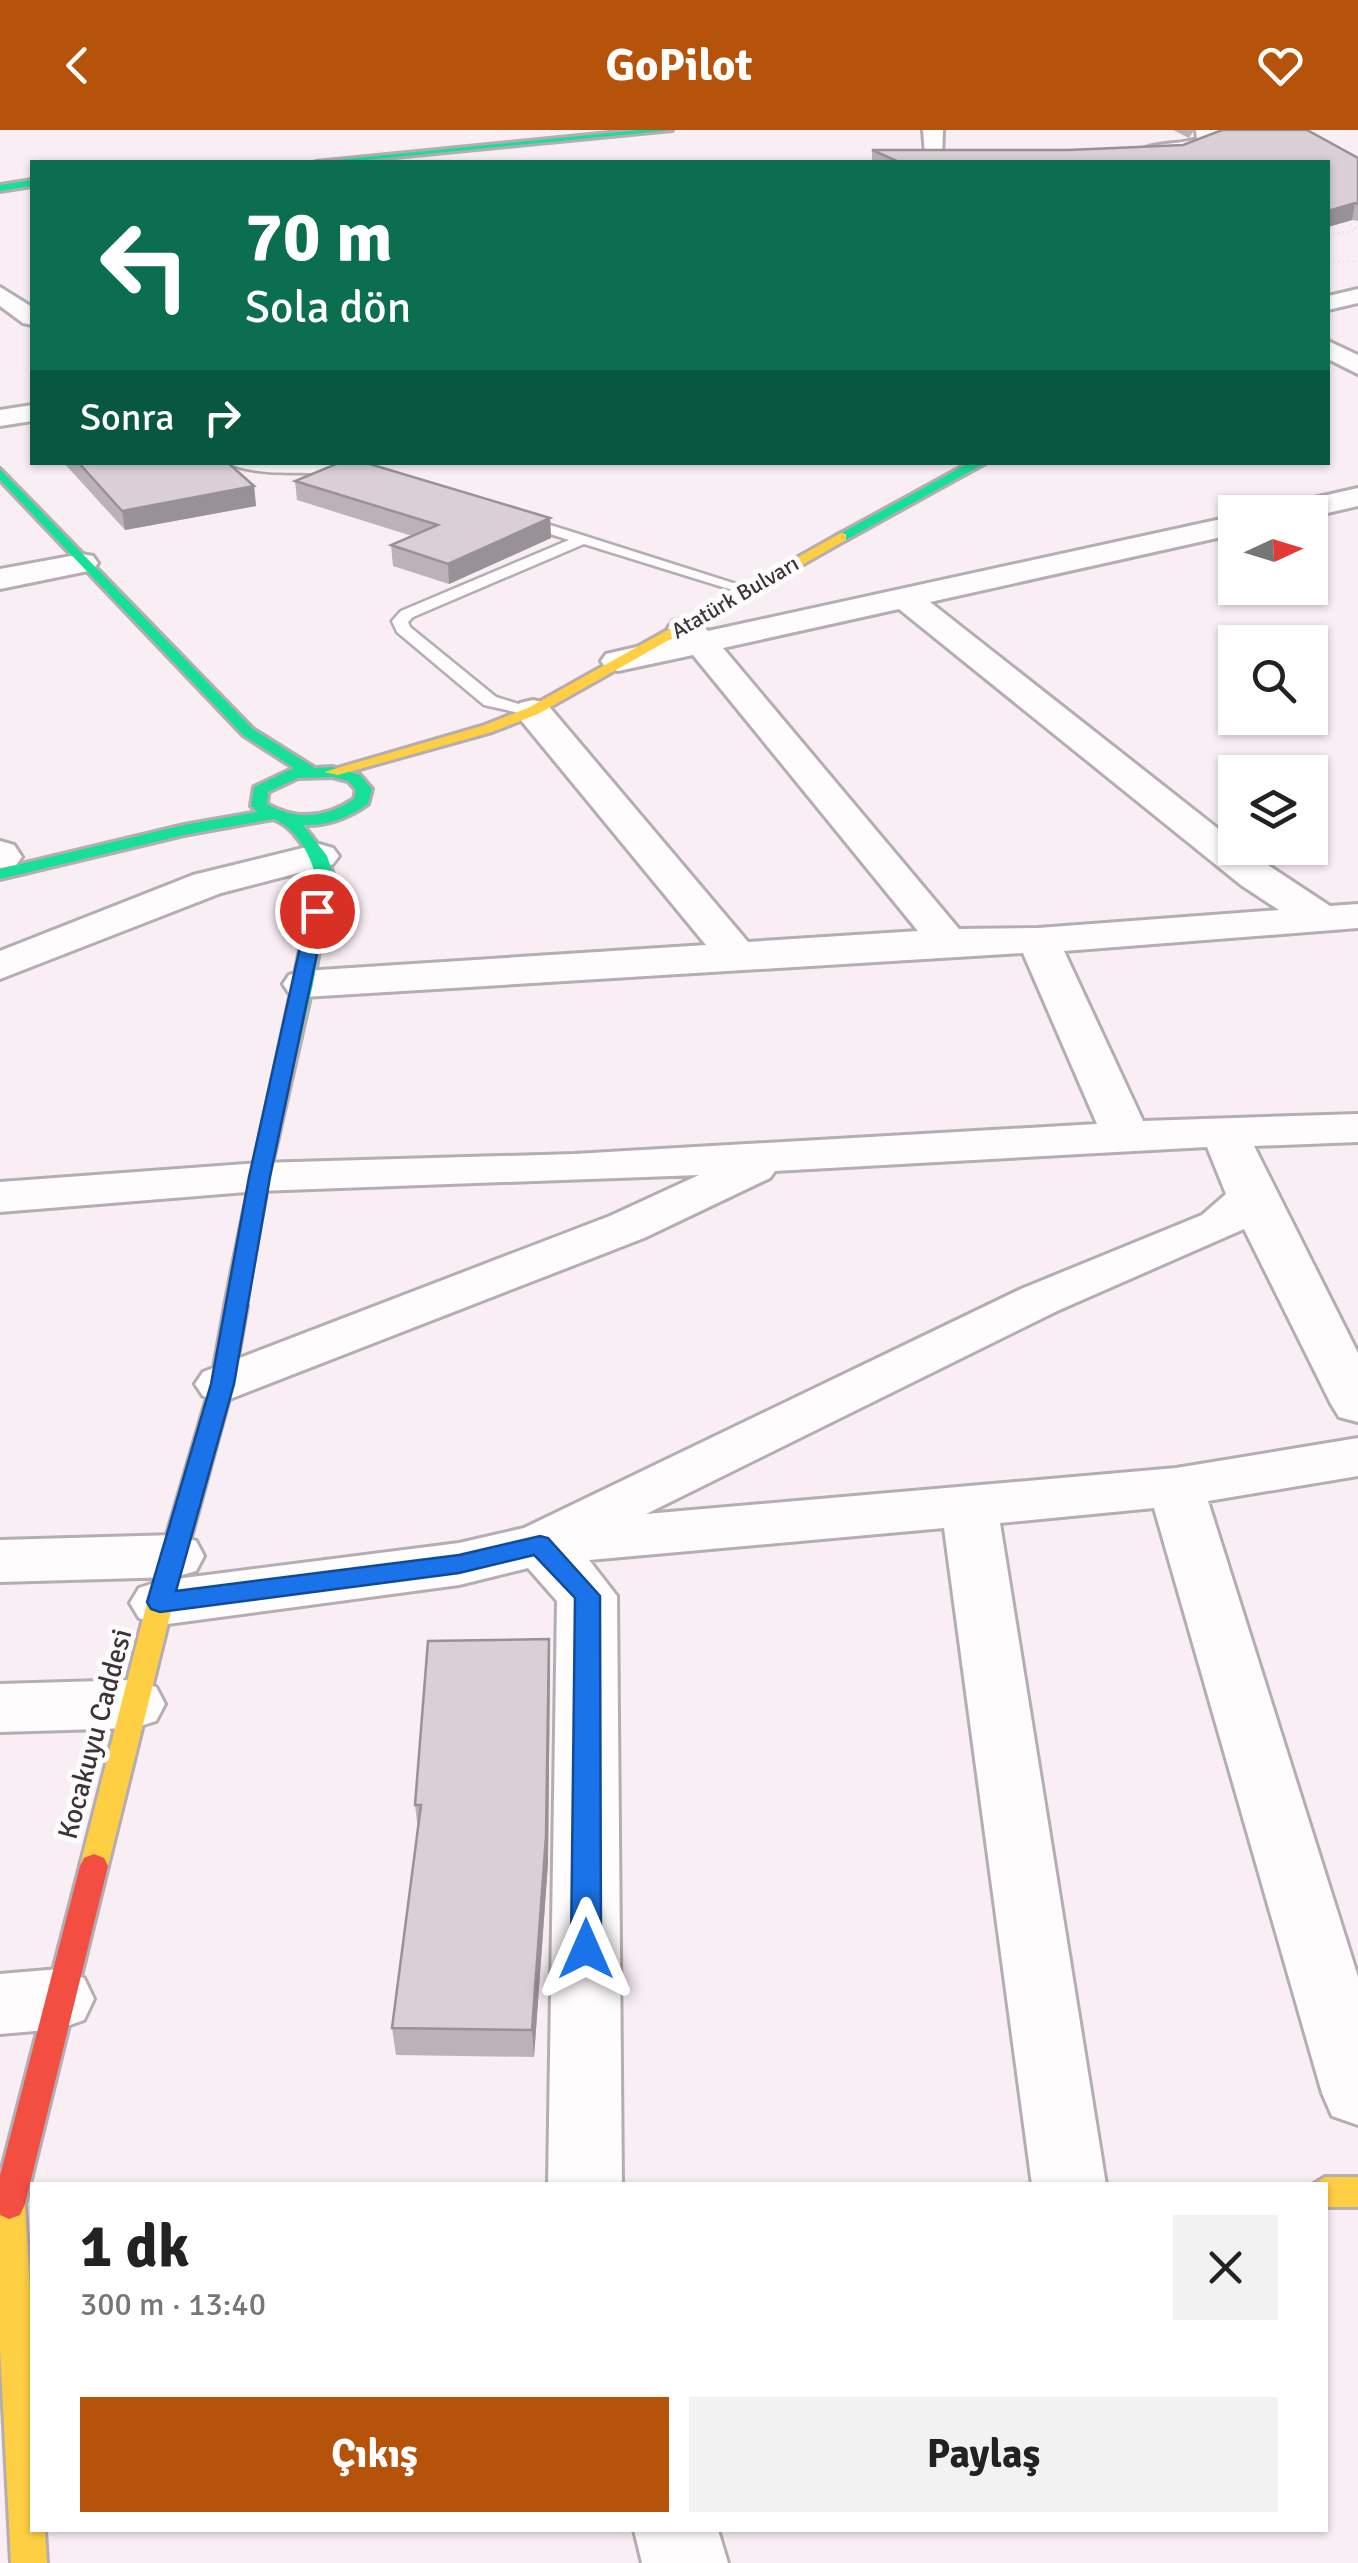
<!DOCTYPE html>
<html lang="tr">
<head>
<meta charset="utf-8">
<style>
	:root { --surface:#fff; --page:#f2f2f2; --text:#222; --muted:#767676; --accent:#b45309 }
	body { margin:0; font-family:Signika,sans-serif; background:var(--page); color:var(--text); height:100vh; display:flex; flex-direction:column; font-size:38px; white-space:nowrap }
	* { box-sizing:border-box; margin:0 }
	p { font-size:32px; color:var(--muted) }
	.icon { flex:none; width:55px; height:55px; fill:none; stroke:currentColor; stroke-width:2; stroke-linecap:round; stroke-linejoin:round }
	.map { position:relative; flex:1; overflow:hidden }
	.details { position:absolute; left:30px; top:2052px; width:1298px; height:350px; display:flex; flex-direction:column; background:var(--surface); border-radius:0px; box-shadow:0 2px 8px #0004 }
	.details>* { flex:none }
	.hud { position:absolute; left:30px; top:30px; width:1300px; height:305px; border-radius:0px; box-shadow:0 2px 8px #0004; background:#0b6e4f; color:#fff; overflow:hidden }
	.needle { width:65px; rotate:86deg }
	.tools { position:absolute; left:1218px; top:365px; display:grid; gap:20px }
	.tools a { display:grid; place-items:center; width:110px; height:110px; border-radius:0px; background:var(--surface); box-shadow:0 2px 8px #0004; font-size:50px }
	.pin { position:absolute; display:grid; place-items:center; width:85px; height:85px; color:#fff; margin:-42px; border:5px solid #fff; border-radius:50%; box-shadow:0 2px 10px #0007 }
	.me { position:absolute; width:110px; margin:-55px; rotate:0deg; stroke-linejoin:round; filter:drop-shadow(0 0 8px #0008) }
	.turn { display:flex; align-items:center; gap:35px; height:210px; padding:0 50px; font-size:45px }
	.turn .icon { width:130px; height:130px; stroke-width:2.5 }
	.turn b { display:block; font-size:70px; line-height:85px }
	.then { display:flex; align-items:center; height:95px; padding:0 50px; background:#0003; gap:20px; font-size:38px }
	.round { display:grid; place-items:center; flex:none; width:105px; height:105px; border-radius:0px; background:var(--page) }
	.summary { display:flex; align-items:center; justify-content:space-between; height:170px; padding:0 50px }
	h1 { font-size:60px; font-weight:700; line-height:75px }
	.action { display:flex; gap:20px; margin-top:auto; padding:20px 50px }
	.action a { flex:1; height:115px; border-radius:0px; background:var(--accent); color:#fff; font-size:40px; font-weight:700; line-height:115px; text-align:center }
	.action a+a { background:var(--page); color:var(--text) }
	header { display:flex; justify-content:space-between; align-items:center; height:130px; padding:0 50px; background:var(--accent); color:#fff; font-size:45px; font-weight:700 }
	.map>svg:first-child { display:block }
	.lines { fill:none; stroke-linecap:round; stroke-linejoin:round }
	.lane-casing { stroke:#b5adb1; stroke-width:5 }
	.street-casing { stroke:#b5adb1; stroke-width:6 }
	.fast-casing { stroke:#b5adb1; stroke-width:6 }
	.slow-casing { stroke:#b5adb1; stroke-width:6 }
	.jam-casing { stroke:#b5adb1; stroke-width:6 }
	.path { stroke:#e2dfe0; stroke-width:2.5; stroke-dasharray:1 4; stroke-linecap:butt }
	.lane { fill:#fefcfd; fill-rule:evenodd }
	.street { fill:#fefcfd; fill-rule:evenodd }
	.fast { fill:#16e098; fill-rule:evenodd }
	.slow { fill:#ffcf43; fill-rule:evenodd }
	.jam { fill:#f24e42; fill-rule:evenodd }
	.wall { fill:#bbb2b7 }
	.shaded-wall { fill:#989195 }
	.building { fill:#d9cfd5; stroke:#989195; stroke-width:2.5 }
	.route { fill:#1a73e8; stroke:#114b97; stroke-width:2.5 }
	.labels { text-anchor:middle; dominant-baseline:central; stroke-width:10; stroke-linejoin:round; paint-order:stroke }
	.far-street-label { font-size:22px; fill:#3d3338; stroke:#fdfdfd }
	.street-label { font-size:28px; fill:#3d3338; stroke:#fdfdfd }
</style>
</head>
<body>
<header><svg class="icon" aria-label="back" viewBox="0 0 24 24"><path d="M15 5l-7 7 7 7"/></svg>GoPilot<svg class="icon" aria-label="heart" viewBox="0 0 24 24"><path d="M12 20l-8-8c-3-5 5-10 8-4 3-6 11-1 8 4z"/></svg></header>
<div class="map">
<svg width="1358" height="2433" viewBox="0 0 1358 2433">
	<rect width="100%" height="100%" fill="#f9eef4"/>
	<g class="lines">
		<g class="lane-casing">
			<path id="lane" d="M226,332L330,333L369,343L362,347C322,338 259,350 226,332Z
				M515,387H525L755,460L742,463L584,414L413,487L408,492L410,497L496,567L541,581L533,586L484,575L397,502L392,491L401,481L569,410L515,393Z"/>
		</g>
		<g class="street-casing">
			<path id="street" d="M923,0H943L942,28L935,30L925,24Z
				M1196,0H1222L1215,6L1219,12C1203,26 1152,38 1135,23C1150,12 1178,15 1197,9Z
				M0,157L32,177V195L23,193L0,176Z
				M1358,159V173L1328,180V166Z
				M1328,211L1358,225V244L1328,229Z
				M32,275V291L0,296V280Z
				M1358,358V376L1310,387V382H1275L1279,376Z
				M1235,386V404L930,472L1235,712V718H1242L1330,776L1358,774V798L1064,821L1143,991L1358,984V1012L1254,1016L1358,1223V1292L1339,1287L1331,1274L1244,1099L1057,1181L646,1384L1176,1338L1358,1308V1346L1208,1371L1358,1847V1995L1332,1986L1322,1963L1154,1378L1000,1393L1106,2055H1032L944,1398L589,1430L617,1466L622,2055H548L557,1471L528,1438L459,1455L160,1495L139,1488L130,1473L139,1458L160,1451L459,1413L524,1398L1021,1159L1202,1085L1226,1064L1207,1017L775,1041L770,1048L644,1108L222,1272L203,1266L195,1254L203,1242L610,1086L699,1045L259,1061L0,1082V1052L259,1033L574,1024L1097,994L1023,823L304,867L289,863L283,854L289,845L304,841L706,815L520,589L515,581L520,573L533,570L546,573L748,812L918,801L693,525L618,541L606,538L601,531L606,524L676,508L668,498L673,491C689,487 696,490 708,501ZM899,479L1241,755L1279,780L1038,798L959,799L723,518Z
				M82,424L93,426L98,433L93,440L0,459V439Z
				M0,711L14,715L22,727L16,735L0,738Z
				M319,714L333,718L339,726L333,734L221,763L0,849V821L193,745Z
				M175,1405L196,1411L204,1426L196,1441L175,1447L0,1452V1410Z
				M134,1550L156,1557L165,1574L156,1591L134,1598L0,1602V1554Z
				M59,1839L84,1848L94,1869L84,1890L59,1899L0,1904V1844Z
				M634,2400H718L728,2433H642Z"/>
		</g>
		<g class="fast-casing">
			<path id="fast" d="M640,0H672L344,32H316Z
				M32,50V56L0,61V55Z
				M971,332H987L846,410L834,407Z
				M0,339L253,599L315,638L332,637L360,645L372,659L368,674C348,688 327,696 303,695L327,726L333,744L313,854L269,1047L244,1181H228L225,1176C252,1031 288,889 315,744C310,723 294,696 273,689L184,705L0,749V739L184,695L258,682L251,676L254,657L294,638L243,605L0,350ZM332,647L348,651L356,660L354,669C326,688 297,691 267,674L268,662L298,648Z"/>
		</g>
		<g class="slow-casing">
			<path id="slow" d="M841,403L846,404V410L538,584L492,602L338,645L324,642L482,596L528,578Z
				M236,1169L247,1176L233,1254L173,1473L108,1736L104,1744L94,1748L84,1744L80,1736L147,1473L211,1254L225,1176Z
				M1325,2047H1358V2077H1325V2055H1312Z
				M9,2059L20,2063L25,2074L32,2193V2400H45L47,2433H11L0,2217V2063Z"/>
		</g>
		<g class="jam-casing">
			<path id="jam" d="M94,1724L104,1728L108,1736L25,2074L20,2085L9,2089L0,2085V2046L80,1736L84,1728Z"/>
		</g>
		<path class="path" d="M1328,86L1348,91L1356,99L1347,102
			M1328,104L1351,102
			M1328,132L1358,131"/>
		<use href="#lane" class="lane"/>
		<use href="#street" class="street"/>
		<use href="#fast" class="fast"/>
		<use href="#slow" class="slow"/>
		<use href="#jam" class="jam"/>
	</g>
	<path class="wall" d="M1173,0H1194L1189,8Z
		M1183,15L1358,28V91L1352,90L1328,97V32H872V20H1068Z
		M63,332H227L254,356L256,376L125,400Z
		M295,351L550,388L551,408L449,454L393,436L391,415L412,406L297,370Z
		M550,1536L548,1733L534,1927L396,1925L392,1898L418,1700L415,1675Z"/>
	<path class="shaded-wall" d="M1355,73L1352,90L1328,97V81Z
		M254,356L256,376L125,400L122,381Z
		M550,388L551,408L449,454L448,434Z
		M549,1509L550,1536L548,1733L534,1927L532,1900Z"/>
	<path class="building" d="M1222,0H1307L1358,28V74L1355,73L1328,81V32H899L872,20H1068L1183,15Z
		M78,332H227L254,356L122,381Z
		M341,332H363L550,388L448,434L391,415L438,395L295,351Z
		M549,1509L546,1706L532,1900L392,1898L421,1675H415L428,1511Z"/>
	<path class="route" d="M317,776L326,781L270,1047L234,1254L176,1461L459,1425L540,1406L548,1408L600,1466L601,1819L597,1828L586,1832L575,1828L571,1819L575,1468L534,1425L459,1443L160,1482L151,1479L147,1472L211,1254L249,1047L308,781Z"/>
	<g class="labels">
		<g class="far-street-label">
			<text transform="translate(735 467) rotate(-30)">Atatürk Bulvarı</text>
		</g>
		<g class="street-label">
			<text transform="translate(95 1604) rotate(-75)">Kocakuyu Caddesi</text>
		</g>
	</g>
</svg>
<div class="tools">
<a><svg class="needle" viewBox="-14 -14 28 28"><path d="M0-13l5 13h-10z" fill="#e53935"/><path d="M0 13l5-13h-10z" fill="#767676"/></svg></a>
<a><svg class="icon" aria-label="search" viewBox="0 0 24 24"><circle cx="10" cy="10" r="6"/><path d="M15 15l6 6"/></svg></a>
<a><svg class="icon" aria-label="layers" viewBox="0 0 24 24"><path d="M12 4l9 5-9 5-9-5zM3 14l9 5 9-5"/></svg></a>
</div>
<div class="pin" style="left:317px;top:781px;background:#d93025"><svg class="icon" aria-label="arrive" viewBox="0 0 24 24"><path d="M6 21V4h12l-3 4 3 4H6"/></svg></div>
<svg class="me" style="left:586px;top:1819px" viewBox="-20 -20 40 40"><path d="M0-17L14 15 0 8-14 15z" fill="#1a73e8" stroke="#fff" stroke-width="4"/></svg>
<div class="hud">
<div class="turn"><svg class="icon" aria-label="left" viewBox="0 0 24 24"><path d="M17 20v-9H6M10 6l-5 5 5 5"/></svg><div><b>70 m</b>Sola dön</div></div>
<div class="then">Sonra<svg class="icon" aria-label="right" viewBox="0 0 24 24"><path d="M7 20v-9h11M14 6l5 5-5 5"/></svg></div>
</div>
<section class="details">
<div class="summary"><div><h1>1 dk</h1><p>300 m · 13:40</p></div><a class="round"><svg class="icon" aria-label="close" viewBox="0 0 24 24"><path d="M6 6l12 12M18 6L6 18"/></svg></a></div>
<div class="action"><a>Çıkış</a><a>Paylaş</a></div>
</section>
</div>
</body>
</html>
